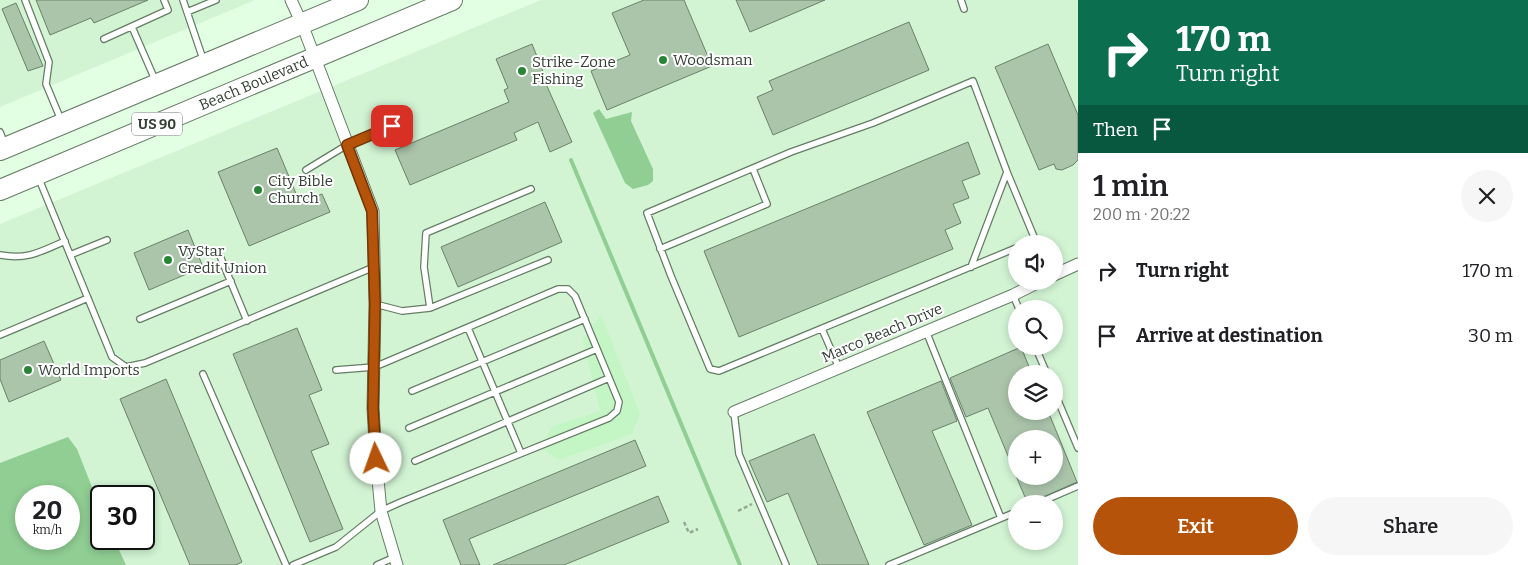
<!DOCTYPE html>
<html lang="en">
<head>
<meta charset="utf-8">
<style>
	:root { --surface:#fff; --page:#f6f6f6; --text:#202124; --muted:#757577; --accent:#b45309 }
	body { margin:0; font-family:Bitter,serif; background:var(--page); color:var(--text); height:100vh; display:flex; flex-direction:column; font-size:19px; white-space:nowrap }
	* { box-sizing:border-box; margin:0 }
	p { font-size:16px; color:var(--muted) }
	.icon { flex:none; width:28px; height:28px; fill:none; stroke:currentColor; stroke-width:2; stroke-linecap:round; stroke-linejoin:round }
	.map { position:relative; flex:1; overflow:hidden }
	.drawer { display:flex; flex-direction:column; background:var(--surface); width:450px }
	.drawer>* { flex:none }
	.top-card { background:#0b6e4f; color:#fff; overflow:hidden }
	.fabs { position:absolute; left:1008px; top:235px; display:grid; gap:10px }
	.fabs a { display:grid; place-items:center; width:55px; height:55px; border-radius:50%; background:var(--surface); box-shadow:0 2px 8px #0003; font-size:25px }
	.speed { position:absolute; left:15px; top:485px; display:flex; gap:10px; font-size:25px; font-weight:700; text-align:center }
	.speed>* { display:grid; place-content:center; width:65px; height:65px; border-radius:50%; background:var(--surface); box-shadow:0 2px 8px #0003; line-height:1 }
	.speed small { font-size:12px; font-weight:400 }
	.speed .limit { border:2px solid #111; border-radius:8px; background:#fff; color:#111 }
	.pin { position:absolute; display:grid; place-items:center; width:42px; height:42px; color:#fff; margin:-21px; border-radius:10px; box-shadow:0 2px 8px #0006 }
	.me { position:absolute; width:55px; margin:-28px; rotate:357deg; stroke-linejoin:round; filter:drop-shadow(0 0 4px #0008) }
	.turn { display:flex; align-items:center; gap:18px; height:105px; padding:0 15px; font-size:22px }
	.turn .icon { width:65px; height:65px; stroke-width:2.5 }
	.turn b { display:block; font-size:35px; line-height:42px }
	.then { display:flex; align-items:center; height:48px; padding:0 15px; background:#0003; gap:10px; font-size:19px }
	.round { display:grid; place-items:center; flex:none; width:52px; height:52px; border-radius:26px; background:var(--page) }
	.overview { display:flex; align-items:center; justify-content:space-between; height:85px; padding:0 15px }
	h1 { font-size:30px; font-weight:600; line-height:38px }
	.primary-button { display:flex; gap:10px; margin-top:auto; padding:10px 15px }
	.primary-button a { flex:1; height:58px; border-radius:30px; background:var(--accent); color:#fff; font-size:20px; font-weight:600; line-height:58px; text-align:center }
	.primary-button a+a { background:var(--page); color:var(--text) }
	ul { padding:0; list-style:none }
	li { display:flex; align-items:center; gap:15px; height:65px; padding:0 15px }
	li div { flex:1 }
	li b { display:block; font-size:19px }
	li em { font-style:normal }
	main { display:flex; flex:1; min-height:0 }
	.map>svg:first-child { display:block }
	.built { fill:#d2f4d3; fill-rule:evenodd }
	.green { fill:#c4f6c5 }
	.water { fill:#90ce93; fill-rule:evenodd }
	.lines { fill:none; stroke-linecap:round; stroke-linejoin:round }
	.stream { stroke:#90ce93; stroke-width:4 }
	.building { fill:#abc5ab; stroke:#698169 }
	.lane-casing { stroke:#657d65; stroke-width:8 }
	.street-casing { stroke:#657d65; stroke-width:13 }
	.highway-casing { stroke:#657d65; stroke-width:22 }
	.path { stroke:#94a995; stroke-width:2.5; stroke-dasharray:4 2.5; stroke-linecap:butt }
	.lane { stroke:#fff; stroke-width:5.5 }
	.street { stroke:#fff; stroke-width:11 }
	.highway { stroke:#fff; stroke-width:20 }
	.route-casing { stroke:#753606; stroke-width:12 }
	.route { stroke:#b45309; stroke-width:9 }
	.poi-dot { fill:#298536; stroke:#fff; stroke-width:2 }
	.labels { text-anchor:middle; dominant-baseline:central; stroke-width:4; stroke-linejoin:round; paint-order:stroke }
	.shield { fill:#fff; stroke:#717972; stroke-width:1 }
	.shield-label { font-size:14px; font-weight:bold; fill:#343f35 }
	.poi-label { font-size:15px; fill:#343f35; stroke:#fff; text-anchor:start }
	.street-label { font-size:15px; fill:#343f35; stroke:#fff }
</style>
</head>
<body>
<main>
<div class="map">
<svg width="1078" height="565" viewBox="0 0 1078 565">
	<rect width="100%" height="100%" fill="#e2fee3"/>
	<path class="built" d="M0,0H255L0,107Z
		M541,0H1078V565H0V224ZM1016,244H1054V281H1016ZM1016,309H1054V346H1016ZM1016,374H1054V411H1016ZM1016,439H1054V476H1016ZM26,496H69V539H26ZM101,496H144V539H101ZM1016,504H1054V541H1016Z"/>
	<path class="green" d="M601,314L640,414L632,434L559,460L542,448L551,427L600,411L583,340Z"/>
	<path class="water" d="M599,109L606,119L632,112L631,121L653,169V181L648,185L633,189L625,183L593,113Z
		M68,437L77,449L101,510V539H114L126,565H0V463ZM26,496H69V539H26Z"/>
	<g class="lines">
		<path class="stream" d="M571,160L740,565"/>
	</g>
	<path class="building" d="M36,0H148L94,23L91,18L50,35Z
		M644,0H684L712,66L607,110L591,71L630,55L612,13Z
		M736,0H825L750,32Z
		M16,3L43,66L28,71L2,9Z
		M909,22L929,70L773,135L757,97L773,90L769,81Z
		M532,44L548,84H546L572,142L550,152L538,122L514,133L517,140L410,185L395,150L509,102L504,90L508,88L496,59Z
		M1048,44L1078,115V160L1073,165L1062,170L1056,169L1054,164L1039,170L995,67Z
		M968,142L980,174L962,181L969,198L953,204L961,223L945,230L953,249L739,337L704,251Z
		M277,148L300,203L322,194L330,212L249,246L218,172Z
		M545,202L562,242L458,287L441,247Z
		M188,230L203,267L149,290L134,253Z
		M297,328L322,390L309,395L329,444L311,451L343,529L310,542L233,354Z
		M44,341L61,380L9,402L0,379V360Z
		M1021,347L1032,374H1016V411H1048L1077,482L1028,504L1016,476H1054V439H1016V475L988,408L966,417L950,378Z
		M166,379L242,562L236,565H190L120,399Z
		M941,381L957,421L932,431L972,525L924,545L867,412Z
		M814,434L869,565H818L788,493L767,502L749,461Z
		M635,440L646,466L469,539L480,565H461L443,520Z
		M658,496L669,522L564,565H493Z"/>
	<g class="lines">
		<g class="lane-casing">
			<path id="lane" d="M25,0L49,62L46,84L61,120
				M183,0L204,62
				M961,0L964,9
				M187,12L216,0
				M132,27L156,82
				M104,39L168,10L164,0
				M0,132L5,145
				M306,170L347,145L393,126
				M1007,172L1037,244
				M39,179L112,357L126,367L145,363L374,267
				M660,249L767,204L753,169
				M0,255C27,260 40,252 65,241
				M70,255L107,240
				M220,256L247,321
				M971,267L1007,172L973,81L873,123L791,152L647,213L671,276L710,369L719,371C818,330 917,289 1016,248
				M1013,295L1019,309
				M375,304L402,311L430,308L548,260
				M430,308L424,267L426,233L531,189
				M140,319L231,281
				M468,328L521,453
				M822,329L839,368
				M926,331L1001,518
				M0,335L88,298
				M1035,346L1047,374
				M203,374L286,565
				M412,391L585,319
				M1054,391L1078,448
				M734,412L739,454L786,565
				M409,428L597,349
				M415,461L609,378
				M1036,504L1078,486
				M293,565L336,547L381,511L401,502L609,418L617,411L619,402L575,296L568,289H558L384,363L374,367L336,370
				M377,565L395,557
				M889,565L1016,512"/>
		</g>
		<g class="street-casing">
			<path id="street" d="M291,0L302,24L373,211L375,304L373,408L376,459L381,511L397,565
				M1054,275L1078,264
				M734,412L1013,295L1041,281"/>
		</g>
		<g class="highway-casing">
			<g id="highway">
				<path d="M0,150L358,0"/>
				<path id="s1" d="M0,190L452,0"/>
			</g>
		</g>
		<path class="path" d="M738,511L752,504
			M684,522L689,533L698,529"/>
		<use href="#lane" class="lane"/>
		<use href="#street" class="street"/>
		<use href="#highway" class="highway"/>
	</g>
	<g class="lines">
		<g class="route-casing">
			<path id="route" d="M376,459L373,408L375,304L372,211L347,145L392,126"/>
		</g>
		<use href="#route" class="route"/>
	</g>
	<g class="poi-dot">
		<circle cx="663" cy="60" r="5"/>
		<circle cx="522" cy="71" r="5"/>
		<circle cx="258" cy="190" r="5"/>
		<circle cx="168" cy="260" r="5"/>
		<circle cx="28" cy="370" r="5"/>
	</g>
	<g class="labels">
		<rect class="shield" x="132" y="112.5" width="50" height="23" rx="4"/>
		<g class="shield-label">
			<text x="157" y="124">US 90</text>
		</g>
		<g class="poi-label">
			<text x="673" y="60">Woodsman</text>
			<text x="532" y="62">Strike-Zone<tspan x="532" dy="17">Fishing</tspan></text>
			<text x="268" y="181">City Bible<tspan x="268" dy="17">Church</tspan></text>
			<text x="178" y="251">VyStar<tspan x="178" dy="17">Credit Union</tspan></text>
			<text x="38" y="370">World Imports</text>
		</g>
		<g class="street-label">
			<text stroke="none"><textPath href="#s1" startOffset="275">Beach Boulevard</textPath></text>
			<text transform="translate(882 333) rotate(-23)">Marco Beach Drive</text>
		</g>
	</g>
</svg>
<div class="fabs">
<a><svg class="icon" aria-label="sound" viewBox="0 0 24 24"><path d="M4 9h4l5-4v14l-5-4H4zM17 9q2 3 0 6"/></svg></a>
<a><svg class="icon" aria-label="search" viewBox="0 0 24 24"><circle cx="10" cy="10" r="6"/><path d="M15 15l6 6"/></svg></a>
<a><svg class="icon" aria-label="layers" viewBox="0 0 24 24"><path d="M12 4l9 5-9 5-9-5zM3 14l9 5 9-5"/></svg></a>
<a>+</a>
<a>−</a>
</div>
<div class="speed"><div>20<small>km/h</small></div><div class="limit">30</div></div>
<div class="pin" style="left:392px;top:126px;background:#d93025"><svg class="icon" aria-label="arrive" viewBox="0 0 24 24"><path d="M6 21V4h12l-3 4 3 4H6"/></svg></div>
<svg class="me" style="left:376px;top:459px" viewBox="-20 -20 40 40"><circle r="19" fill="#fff"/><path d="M0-13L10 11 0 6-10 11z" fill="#b45309"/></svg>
</div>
<section class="drawer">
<div class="top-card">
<div class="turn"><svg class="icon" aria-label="right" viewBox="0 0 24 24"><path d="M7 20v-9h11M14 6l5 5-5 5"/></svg><div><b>170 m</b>Turn right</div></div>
<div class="then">Then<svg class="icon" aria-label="arrive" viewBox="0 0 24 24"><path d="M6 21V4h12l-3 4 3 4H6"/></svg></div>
</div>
<div class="overview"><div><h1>1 min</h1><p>200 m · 20:22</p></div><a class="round"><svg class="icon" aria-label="close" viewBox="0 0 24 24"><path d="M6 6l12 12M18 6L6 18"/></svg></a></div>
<ul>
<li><svg class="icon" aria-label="right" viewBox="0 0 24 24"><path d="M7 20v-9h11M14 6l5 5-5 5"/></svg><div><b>Turn right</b></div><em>170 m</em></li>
<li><svg class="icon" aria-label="arrive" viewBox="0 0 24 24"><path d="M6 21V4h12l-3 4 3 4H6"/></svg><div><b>Arrive at destination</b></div><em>30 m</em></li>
</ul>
<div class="primary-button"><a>Exit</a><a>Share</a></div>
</section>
</main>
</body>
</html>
